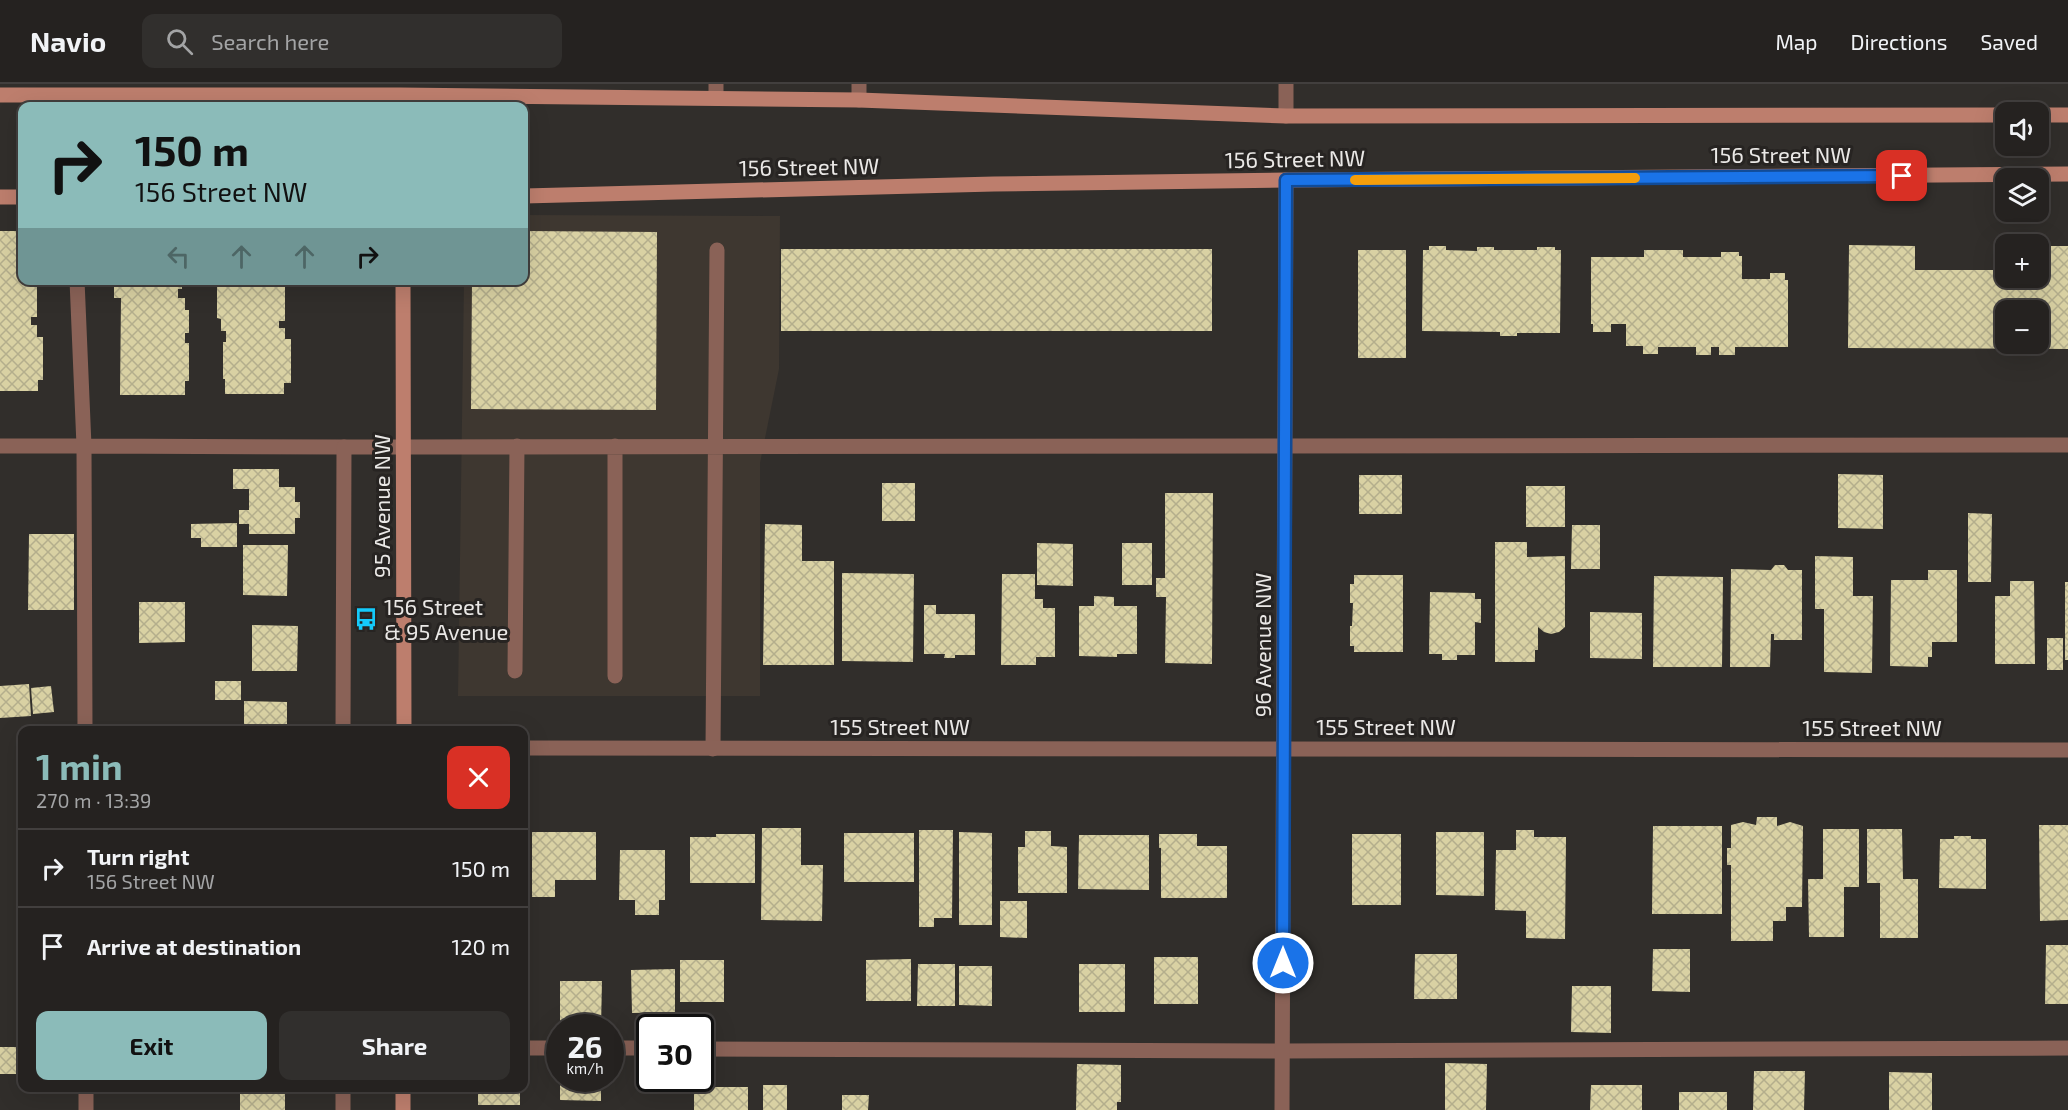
<!DOCTYPE html>
<html lang="en">
<head>
<meta charset="utf-8">
<style>
	:root { --surface:#252220; --page:#312f2d; --text:#f1f3f6; --muted:#a3a4a5; --line:#423f3e; --accent:#8bbbb9 }
	body { margin:0; font-family:"Exo 2",sans-serif; background:var(--page); color:var(--text); height:100vh; display:flex; flex-direction:column; font-size:22px; white-space:nowrap }
	* { box-sizing:border-box; margin:0 }
	p { font-size:20px; color:var(--muted) }
	.icon { flex:none; width:33px; height:33px; fill:none; stroke:currentColor; stroke-width:2; stroke-linecap:round; stroke-linejoin:round }
	.map { position:relative; flex:1; overflow:hidden }
	.panel { position:absolute; left:18px; top:642px; width:510px; height:366px; display:flex; flex-direction:column; background:var(--surface); border-radius:12px; box-shadow:0 6px 24px #0002,0 0 0 2px var(--line) }
	.panel>* { flex:none }
	.banner { position:absolute; left:18px; top:18px; width:510px; height:183px; border-radius:12px; box-shadow:0 6px 24px #0002,0 0 0 2px var(--line); background:#8bbbb9; color:#111; overflow:hidden }
	.fabs { position:absolute; left:1995px; top:18px; display:grid; gap:12px }
	.fabs a { display:grid; place-items:center; width:54px; height:54px; border-radius:12px; background:var(--surface); box-shadow:0 6px 24px #0002,0 0 0 2px var(--line); font-size:30px }
	.speed { position:absolute; left:546px; top:930px; display:flex; gap:12px; font-size:30px; font-weight:700; text-align:center }
	.speed>* { display:grid; place-content:center; width:78px; height:78px; border-radius:50%; background:var(--surface); box-shadow:0 6px 24px #0002,0 0 0 2px var(--line); line-height:1 }
	.speed small { font-size:15px; font-weight:400 }
	.speed .limit { border:3px solid #111; border-radius:9px; background:#fff; color:#111 }
	.pin { position:absolute; display:grid; place-items:center; width:51px; height:51px; color:#fff; margin:-26px; border-radius:12px; box-shadow:0 3px 9px #0006 }
	.me { position:absolute; width:66px; margin:-33px; rotate:0deg; stroke-linejoin:round; filter:drop-shadow(0 0 4px #0008) }
	.turn { display:flex; align-items:center; gap:21px; height:126px; padding:0 18px; font-size:27px }
	.turn .icon { width:78px; height:78px; stroke-width:2.5 }
	.turn b { display:block; font-size:42px; line-height:51px }
	.lanes { display:flex; align-items:center; height:57px; padding:0 18px; background:#0003; justify-content:center; gap:30px; direction:ltr }
	.lanes .off { opacity:.35 }
	.round { display:grid; place-items:center; flex:none; width:63px; height:63px; border-radius:12px; background:var(--page) }
	.summary { display:flex; align-items:center; justify-content:space-between; height:102px; padding:0 18px }
	h1 { font-size:36px; font-weight:700; line-height:45px; color:var(--accent) }
	.cta { display:flex; gap:12px; margin-top:auto; padding:12px 18px }
	.cta a { flex:1; height:69px; border-radius:12px; background:var(--accent); color:#111; font-size:24px; font-weight:700; line-height:69px; text-align:center }
	.cta a+a { background:var(--page); color:var(--text) }
	ul { padding:0; list-style:none }
	li { display:flex; align-items:center; gap:18px; height:78px; padding:0 18px; border-top:2px solid var(--line) }
	li div { flex:1 }
	li b { display:block; font-size:22px }
	li em { font-style:normal }
	header { display:flex; align-items:center; gap:36px; box-sizing:border-box; height:84px; padding:0 30px; background:var(--surface); border-bottom:2px solid var(--line) }
	header strong { font-size:28px }
	nav { display:flex; gap:33px; margin-inline-start:auto; font-size:21px }
	.search { width:420px; height:54px; background:var(--page); display:flex; align-items:center; gap:15px; box-sizing:border-box; padding:0 21px; border-radius:12px; color:var(--muted); font-size:22px }
	.map>svg:first-child { display:block }
	.built { fill:#3e3730 }
	.building { fill:url(#building-cross-hatch); fill-rule:evenodd }
	.lines { fill:none; stroke-linecap:round; stroke-linejoin:round }
	.lane { stroke:#8a6257; stroke-width:15 }
	.street { stroke:#8a6257; stroke-width:15 }
	.secondary { stroke:#bd7e6d; stroke-width:15 }
	.route-casing { stroke:#114b97; stroke-width:15 }
	.route { stroke:#1a73e8; stroke-width:10 }
	.slow { stroke:#f59e0b; stroke-width:10 }
	.labels { text-anchor:middle; dominant-baseline:central; stroke-width:6; stroke-linejoin:round; paint-order:stroke }
	.street-label { font-size:22px; fill:#eae8e6; stroke:#272422 }
	.poi-label { font-size:22px; fill:#eae8e6; stroke:#272422; text-anchor:start }
</style>
</head>
<body>
<header>
<strong>Navio</strong>
<div class="search"><svg class="icon" aria-label="search" viewBox="0 0 24 24"><circle cx="10" cy="10" r="6"/><path d="M15 15l6 6"/></svg>Search here</div>
<nav><a>Map</a><a>Directions</a><a>Saved</a></nav>
</header>
<div class="map">
<svg width="2068" height="1026" viewBox="0 0 2068 1026">
	<defs>
		<pattern id="building-cross-hatch" width="8" height="8" patternUnits="userSpaceOnUse" patternTransform="scale(1.5)"><rect width="8" height="8" fill="#d9d1a3"/><path d="M0 0l8 8M0 8l8-8" fill="none" stroke="#b4ae8c"/></pattern>
	</defs>
	<rect width="100%" height="100%" fill="#312e2b"/>
	<path class="built" d="M524,131L780,132L779,285L760,379V612H458L464,197L524,196Z"/>
	<path class="building" d="M0,147H22V196H37V233H31V241H37V253H43V296H38V307H0Z
		M524,147L657,148L656,326L471,325L472,196H524Z
		M1849,161L1915,162V186H2006V194H2038V162H2068V265L1848,264ZM2006,226H2038V260H2006Z
		M1429,162H1446V166L1477,167V163H1494V166H1537V163H1555V166H1561L1560,249H1517V252H1500V248L1422,247L1423,166H1429Z
		M781,165H1212V247H781Z
		M1358,166H1406V274H1358Z
		M1644,166H1683V173H1721V168H1739V172H1742V195H1770V189H1785V196H1788V263H1735V271H1719V263H1711V271H1696V263H1658V270H1643V262H1626V240H1611V248H1593V240H1591V173H1644Z
		M114,196H182V205H178V214H185V226H189V249H185V259H189V297H185V311H120L121,214H114Z
		M217,196H285V237H279V244H285V255H291V299H284V310H225V295H223V258H226V247H221V235L217,234Z
		M233,385H279V403H295V418H300V434H295V450H249V440H239V426H249V405H233Z
		M1838,390L1883,391V445L1838,444Z
		M1359,391H1402V430H1359Z
		M882,399H915V437H882Z
		M1526,402H1565V443H1526Z
		M1165,409H1213L1212,580L1165,579L1166,513H1156V494H1165Z
		M1968,429L1992,430L1991,498H1968Z
		M237,439V463H201V454H191V440Z
		M765,440L802,441V477H834V581H763Z
		M1572,441H1600V485H1571Z
		M29,450H74V526H28Z
		M1495,458H1527V473L1565,472V543L1559,548L1551,550L1544,548L1538,543V566H1535V578H1495Z
		M1037,459L1073,460V502L1037,501Z
		M1122,459H1152V501H1122Z
		M243,461H288L287,512L243,511Z
		M1815,472L1853,473V512H1873L1872,589L1824,588V525H1815Z
		M1775,481H1784L1788,486H1802V556H1774V550H1771L1770,583H1730L1731,485L1771,486Z
		M1928,486H1957V558H1932V573H1928V583L1890,582L1891,496H1928Z
		M842,489L914,490L913,578L842,577Z
		M1002,490H1035V515H1043V524H1055V573H1036V581H1001Z
		M1354,491H1403V568H1354V562H1350V542H1352L1353,519H1350V500H1354Z
		M1654,492L1723,493L1722,583H1653Z
		M2010,497H2034L2035,580H1995V512H2010Z
		M2065,498H2068V576H2065Z
		M1430,508L1475,509V515H1481V539L1475,538V571H1457V576H1442V570H1429Z
		M1094,512L1114,513V522H1137V570H1117V573L1079,572V522H1094Z
		M139,518H185V558L139,559Z
		M924,521H936V530H975V571H955V574H944L945,570H924Z
		M1590,528L1642,529V575L1590,574Z
		M252,541L298,542L297,587H252Z
		M2047,554H2063V586H2047Z
		M215,597H241V616H215Z
		M29,600L31,632L0,634V602Z
		M51,602L54,628L33,630L31,604Z
		M244,617L287,618V646H244Z
		M1757,733H1777V742L1790,738L1803,742L1802,823H1786V837H1773V857H1731V781H1727V764H1731V741L1743,738L1756,741Z
		M2039,741H2068V836L2040,837Z
		M1653,742H1722V830H1652Z
		M762,744H801V781H823L822,837L761,836Z
		M1823,745H1859V803H1844V853H1809L1808,795H1823Z
		M1867,745H1902L1903,795H1918V854H1880V799H1867Z
		M919,746H953L952,834H934V843H919Z
		M1516,746H1534V753H1566L1565,855L1526,854V827L1495,826L1496,766H1516Z
		M1025,747H1051V762L1067,763V809H1018V763H1025Z
		M532,748H596V796H555V813H532Z
		M959,748L992,749V841H959Z
		M1436,748H1484V812L1436,811Z
		M844,749H914V798H844Z
		M716,750H755V799H690V753H716Z
		M1159,750H1197V762H1227V814H1161V764H1159Z
		M1352,750H1401V821H1352Z
		M1079,751H1149V806L1078,805Z
		M1954,752H1971V755H1986V805L1939,804L1940,755H1954Z
		M620,766H665V816H659V831H635V816H619Z
		M1000,817H1027V854L1000,853Z
		M2046,861H2068V920H2045Z
		M1653,865H1690V908L1652,907Z
		M1415,870H1457V915H1414Z
		M1154,873H1198V920H1154Z
		M911,875V917H866V876Z
		M680,876H724V918H680Z
		M918,880H955V922H917Z
		M1079,880H1125V928H1079Z
		M959,882H992V922L959,921Z
		M675,885V928L632,929L631,886Z
		M560,897H602L601,944H560Z
		M1572,902H1611V949L1571,948Z
		M0,963H17V990H0Z
		M1445,979L1487,980L1486,1026H1445Z
		M1077,980L1121,981V1018H1117V1026H1076Z
		M1754,987H1805L1804,1026H1753Z
		M1889,988L1932,989V1026H1889Z
		M560,994H601V1017L560,1016Z
		M763,1001H787V1026H763Z
		M1591,1001H1642V1026H1590Z
		M694,1003H748V1026H694Z
		M240,1004H285V1026H240Z
		M478,1004H520V1021H478Z
		M1679,1008H1727V1026H1679Z
		M842,1011H869L868,1026H842Z"/>
	<g class="lines">
		<path class="lane" d="M716,0V14
			M859,16V0
			M0,362H84L77,196
			M615,362V592
			M404,363L2068,361
			M515,587L517,362
			M85,646L84,362L344,363
			M713,665L717,166
			M524,964H560
			M610,964H650
			M700,965L1283,967L2068,964
			M86,1004V1026"/>
		<path class="street" d="M1286,32V0
			M343,646L344,363H404
			M524,664L2068,666
			M343,1026V1004
			M1282,1026L1286,96"/>
		<path class="secondary" d="M0,11H400L859,16L1286,32L2006,31
			M2038,31H2068
			M524,112L994,100L1286,96L2068,90
			M0,113H22
			M403,196L404,646
			M403,1026V1004"/>
	</g>
	<g class="lines">
		<g class="route-casing">
			<path id="route" d="M1283,879L1286,96L1902,92"/>
		</g>
		<use href="#route" class="route"/>
		<path class="slow" d="M1355,96L1635,94"/>
	</g>
	<defs>
		<g id="bus-bare" transform="scale(1.8)"><path d="M-5-6H5V4H4V6H2V4H-2V6H-4V4H-5ZM-3.5-4V0h7V-4ZM-3.5 1.2v1.5H-2V1.2ZM2 1.2v1.5H3.5V1.2Z" fill="#14cafb" stroke="#272422" stroke-width="2.5" paint-order="stroke"/></g>
	</defs>
	<g fill-rule="evenodd">
		<use href="#bus-bare" x="366" y="535"/>
	</g>
	<g class="labels">
		<g class="street-label">
			<text x="1781" y="70">156 Street NW</text>
			<text transform="translate(1295 74) rotate(-1)">156 Street NW</text>
			<text transform="translate(809 82) rotate(-1)">156 Street NW</text>
			<text transform="translate(381 422) rotate(-90)">95 Avenue NW</text>
			<text transform="translate(1262 561) rotate(-90)">96 Avenue NW</text>
			<text x="900" y="642">155 Street NW</text>
			<text x="1386" y="642">155 Street NW</text>
			<text x="1872" y="643">155 Street NW</text>
		</g>
		<g class="poi-label">
			<text x="384" y="522">156 Street<tspan x="384" dy="25">&amp; 95 Avenue</tspan></text>
		</g>
	</g>
</svg>
<div class="fabs">
<a><svg class="icon" aria-label="sound" viewBox="0 0 24 24"><path d="M4 9h4l5-4v14l-5-4H4zM17 9q2 3 0 6"/></svg></a>
<a><svg class="icon" aria-label="layers" viewBox="0 0 24 24"><path d="M12 4l9 5-9 5-9-5zM3 14l9 5 9-5"/></svg></a>
<a>+</a>
<a>−</a>
</div>
<div class="speed"><div>26<small>km/h</small></div><div class="limit">30</div></div>
<div class="pin" style="left:1902px;top:92px;background:#d93025"><svg class="icon" aria-label="arrive" viewBox="0 0 24 24"><path d="M6 21V4h12l-3 4 3 4H6"/></svg></div>
<svg class="me" style="left:1283px;top:879px" viewBox="-20 -20 40 40"><circle r="17" fill="#1a73e8" stroke="#fff" stroke-width="3"/><path d="M0-11L8 9 0 5-8 9z" fill="#fff"/></svg>
<div class="banner">
<div class="turn"><svg class="icon" aria-label="right" viewBox="0 0 24 24"><path d="M7 20v-9h11M14 6l5 5-5 5"/></svg><div><b>150 m</b>156 Street NW</div></div>
<div class="lanes"><svg class="icon off" aria-label="left" viewBox="0 0 24 24"><path d="M17 20v-9H6M10 6l-5 5 5 5"/></svg><svg class="icon off" aria-label="ahead" viewBox="0 0 24 24"><path d="M12 20V5M6 11l6-6 6 6"/></svg><svg class="icon off" aria-label="ahead" viewBox="0 0 24 24"><path d="M12 20V5M6 11l6-6 6 6"/></svg><svg class="icon" aria-label="right" viewBox="0 0 24 24"><path d="M7 20v-9h11M14 6l5 5-5 5"/></svg></div>
</div>
<section class="panel">
<div class="summary"><div><h1>1 min</h1><p>270 m · 13:39</p></div><a class="round" style="background:#d93025;color:#fff"><svg class="icon" aria-label="close" viewBox="0 0 24 24"><path d="M6 6l12 12M18 6L6 18"/></svg></a></div>
<ul>
<li><svg class="icon" aria-label="right" viewBox="0 0 24 24"><path d="M7 20v-9h11M14 6l5 5-5 5"/></svg><div><b>Turn right</b><p>156 Street NW</p></div><em>150 m</em></li>
<li><svg class="icon" aria-label="arrive" viewBox="0 0 24 24"><path d="M6 21V4h12l-3 4 3 4H6"/></svg><div><b>Arrive at destination</b></div><em>120 m</em></li>
</ul>
<div class="cta"><a>Exit</a><a>Share</a></div>
</section>
</div>
</body>
</html>
